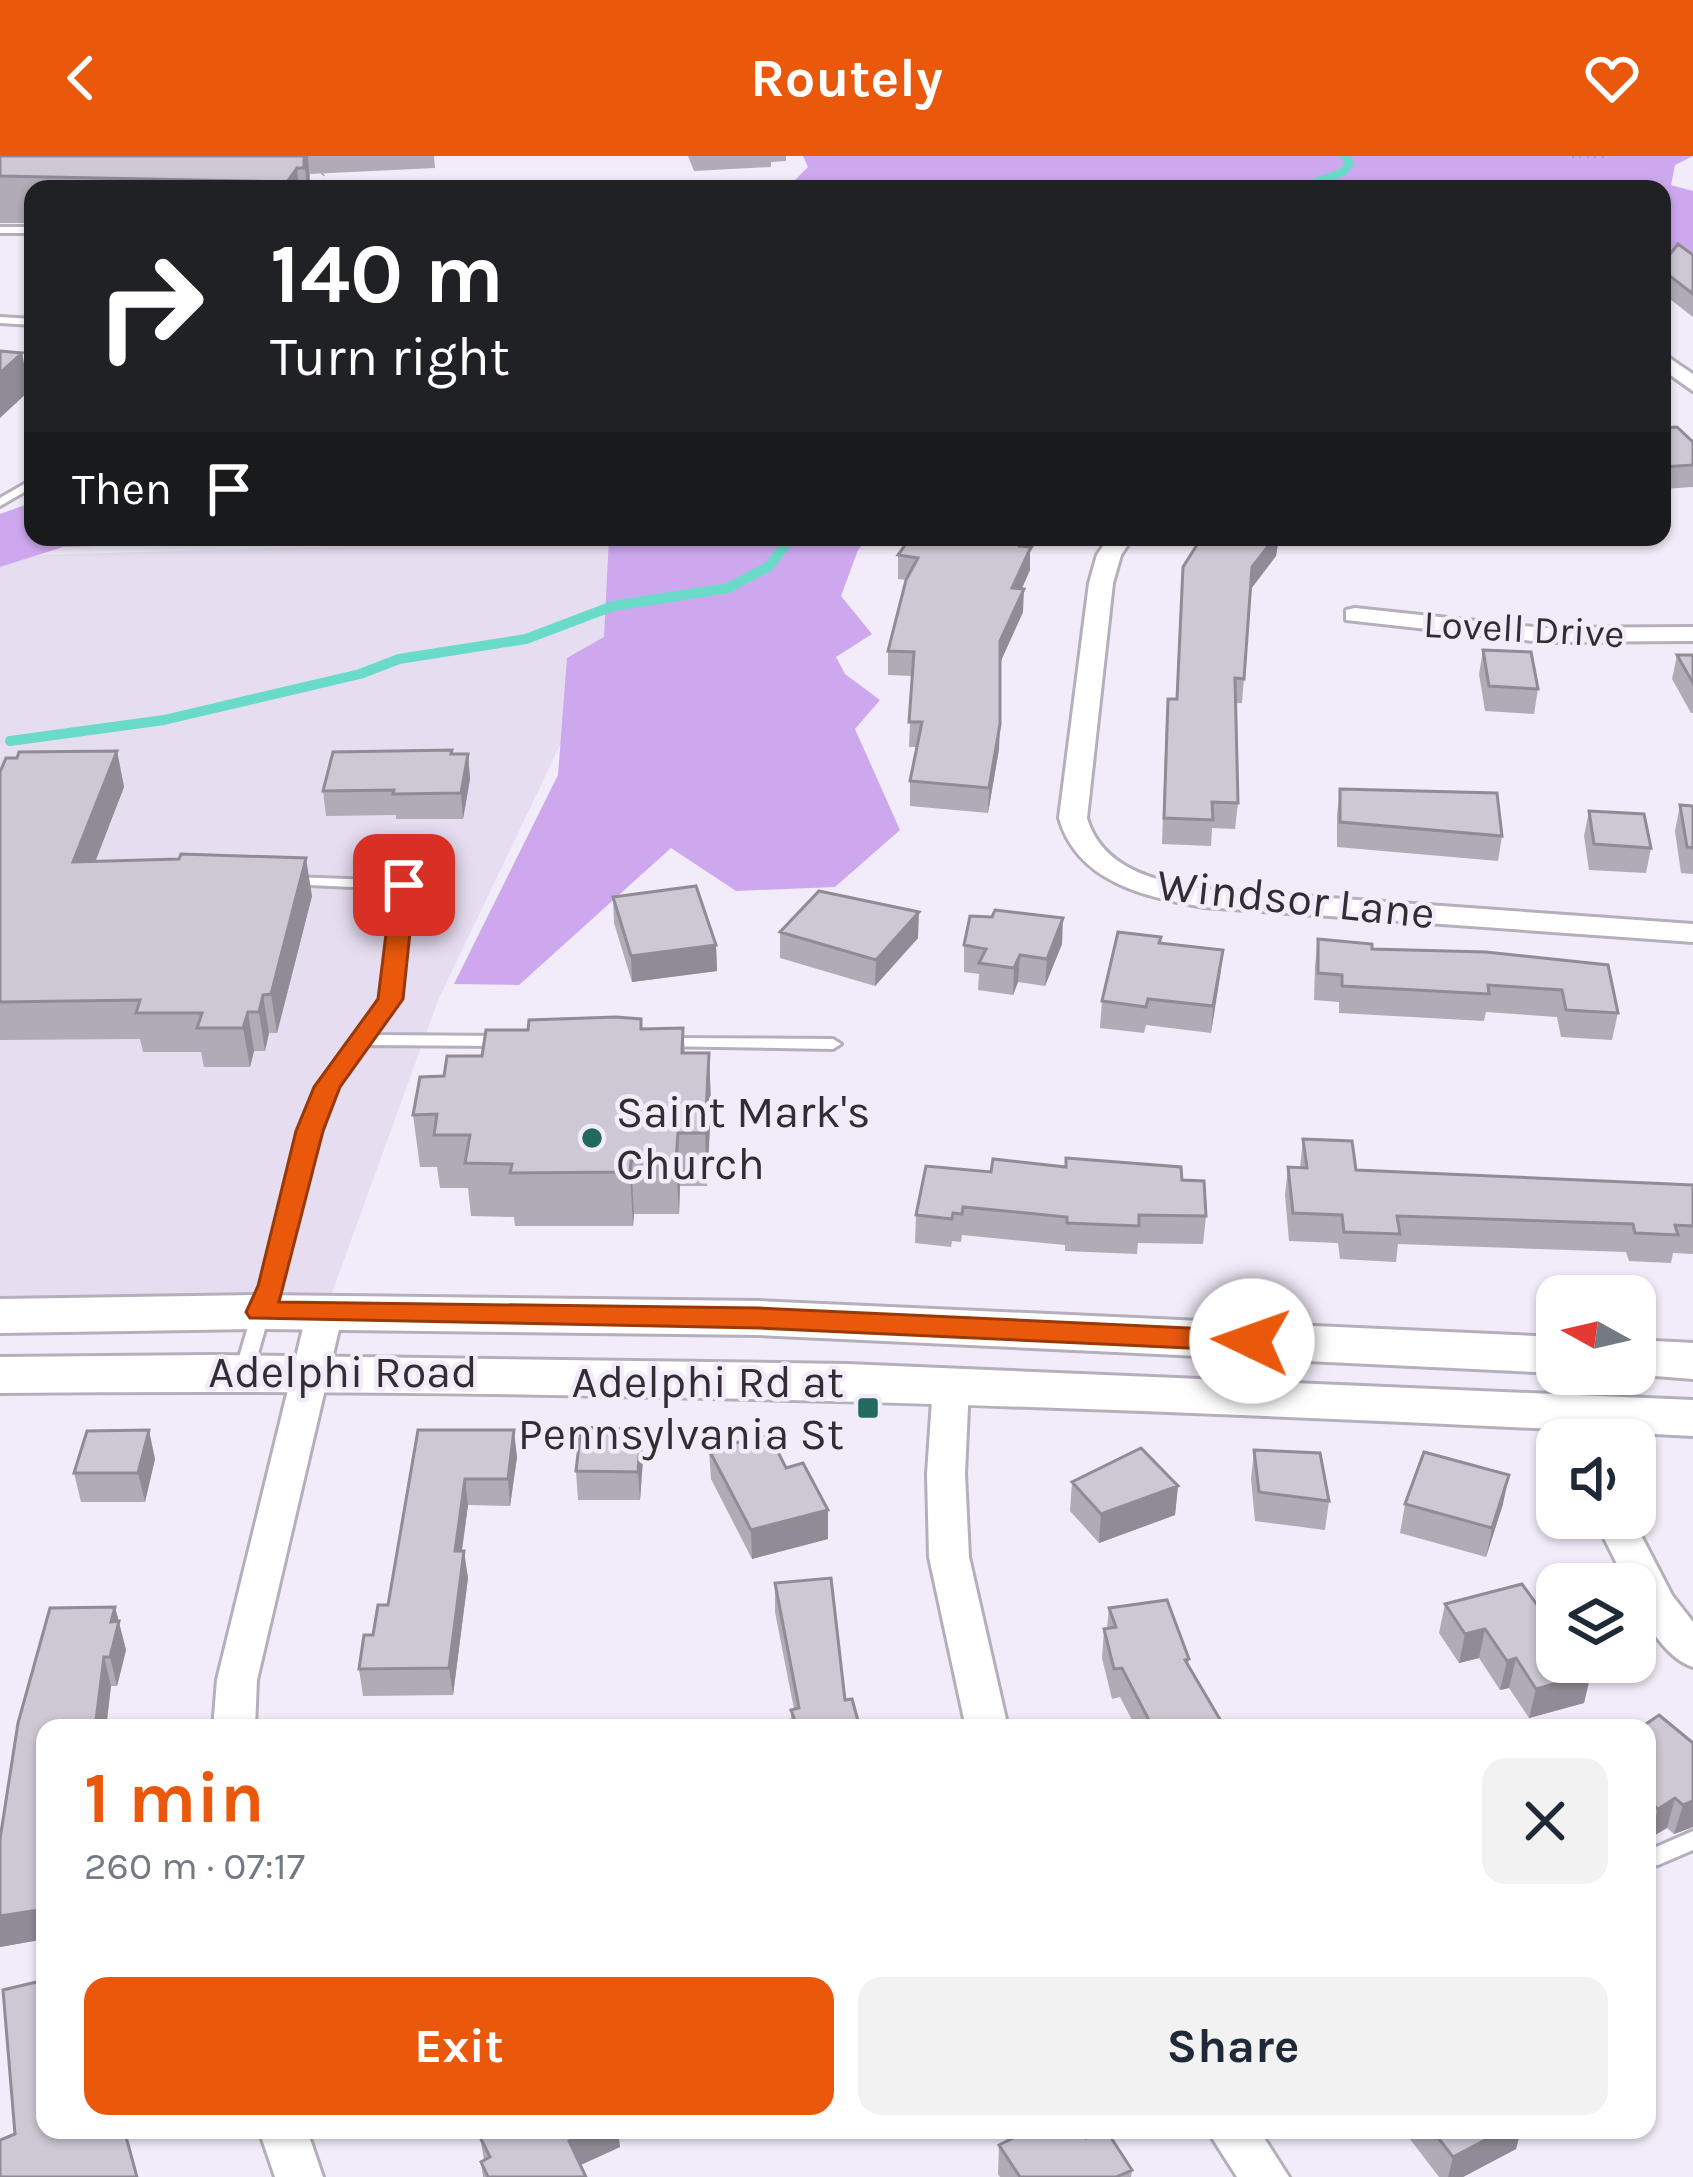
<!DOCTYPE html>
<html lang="en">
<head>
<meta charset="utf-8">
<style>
	:root { --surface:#fff; --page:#f2f2f3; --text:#1f2937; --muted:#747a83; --accent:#ea580c }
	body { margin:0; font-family:Karla,sans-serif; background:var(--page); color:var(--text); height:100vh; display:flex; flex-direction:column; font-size:45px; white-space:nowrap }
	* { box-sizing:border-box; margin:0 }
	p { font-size:39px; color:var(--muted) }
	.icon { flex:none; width:66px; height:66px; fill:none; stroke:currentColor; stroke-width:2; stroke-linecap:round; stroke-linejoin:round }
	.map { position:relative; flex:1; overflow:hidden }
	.sheet { position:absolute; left:36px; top:1563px; width:1620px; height:420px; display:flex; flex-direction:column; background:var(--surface); border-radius:24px; box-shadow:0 3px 9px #0004 }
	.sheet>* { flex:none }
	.banner { position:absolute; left:24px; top:24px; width:1647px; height:366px; border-radius:24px; box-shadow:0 3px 9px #0004; background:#202124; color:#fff; overflow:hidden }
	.needle { width:78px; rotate:278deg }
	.buttons { position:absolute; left:1536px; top:1119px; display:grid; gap:24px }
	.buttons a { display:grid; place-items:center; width:120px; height:120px; border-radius:24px; background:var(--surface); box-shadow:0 3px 9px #0004; font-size:60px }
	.pin { position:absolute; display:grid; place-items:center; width:102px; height:102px; color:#fff; margin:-51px; border-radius:24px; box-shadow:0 6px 18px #0006 }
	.me { position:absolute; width:132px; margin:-66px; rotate:273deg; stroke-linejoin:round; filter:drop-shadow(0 0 9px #0008) }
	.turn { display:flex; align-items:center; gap:42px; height:252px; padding:0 48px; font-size:54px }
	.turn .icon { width:156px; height:156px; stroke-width:2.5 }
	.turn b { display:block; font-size:84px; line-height:102px }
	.then { display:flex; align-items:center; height:114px; padding:0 48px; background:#0003; gap:24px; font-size:45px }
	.round { display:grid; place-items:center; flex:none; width:126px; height:126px; border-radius:24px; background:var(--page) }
	.overview { display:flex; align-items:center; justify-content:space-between; height:204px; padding:0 48px }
	h1 { font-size:72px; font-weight:700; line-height:90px; color:var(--accent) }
	.primary-button { display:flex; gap:24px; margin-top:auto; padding:24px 48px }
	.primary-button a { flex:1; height:138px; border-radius:24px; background:var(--accent); color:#fff; font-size:48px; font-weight:700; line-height:138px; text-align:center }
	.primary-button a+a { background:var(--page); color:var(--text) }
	header { display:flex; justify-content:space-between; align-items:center; height:156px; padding:0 48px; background:var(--accent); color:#fff; font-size:54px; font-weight:700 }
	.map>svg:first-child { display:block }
	.built { fill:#e7ddf1 }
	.green { fill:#cea8ef }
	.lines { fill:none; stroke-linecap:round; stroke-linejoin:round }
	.stream-far1 { stroke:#6bdbc9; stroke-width:8 }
	.stream { stroke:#6bdbc9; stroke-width:10 }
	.lane-casing { stroke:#b5afbc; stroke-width:6 }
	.street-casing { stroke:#b5afbc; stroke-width:6 }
	.secondary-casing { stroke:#b5afbc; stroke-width:6 }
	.path { stroke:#a29da8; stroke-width:4.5; stroke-dasharray:1.5 6; stroke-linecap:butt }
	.lane { fill:#fff; fill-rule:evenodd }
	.street { fill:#fff; fill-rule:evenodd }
	.secondary { fill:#fff; fill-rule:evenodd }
	.wall { fill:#b1abb6 }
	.shaded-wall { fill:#908b94 }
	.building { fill:#cec7d4; stroke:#908b94; stroke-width:3 }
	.route { fill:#ea580c; stroke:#983908; stroke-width:3 }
	.poi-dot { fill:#226a5f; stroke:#f2ebf9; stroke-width:4.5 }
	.labels { text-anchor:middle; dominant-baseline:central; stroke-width:9; stroke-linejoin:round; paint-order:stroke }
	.far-street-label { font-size:39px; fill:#302e33; stroke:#f2ebf9 }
	.street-label { font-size:45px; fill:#302e33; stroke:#f2ebf9 }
	.poi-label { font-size:45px; fill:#302e33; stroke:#f2ebf9; text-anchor:start }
</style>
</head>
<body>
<header><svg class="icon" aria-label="back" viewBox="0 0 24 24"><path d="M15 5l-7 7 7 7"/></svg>Routely<svg class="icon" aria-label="heart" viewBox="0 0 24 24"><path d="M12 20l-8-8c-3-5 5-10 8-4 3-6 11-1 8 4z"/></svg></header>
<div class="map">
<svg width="1693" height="2021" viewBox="0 0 1693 2021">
	<rect width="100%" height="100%" fill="#f2ebf9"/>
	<path class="built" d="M660,381L439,842L325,1156L0,1160V400Z"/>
	<path class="green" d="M803,0H1693L1675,9L1671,29L1693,35V108L1662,101V33H678L795,24L808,11Z
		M33,346V381H395L63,391L0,411V358Z
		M609,381H869L858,394L841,440L872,478L836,501L845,518L880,544L855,573L900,674L835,731L736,735L671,692L519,829L454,828L558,619L567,502L604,481Z"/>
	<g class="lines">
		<path class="stream-far1" d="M1316,33L1310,28L1343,16L1350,7L1344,0"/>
		<path class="stream" d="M10,585L164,564L360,518L399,503L526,483L613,450L728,432L768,411L792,381"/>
		<g class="lane-casing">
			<path id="lane" d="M0,71H33V77H0Z
				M0,161L33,163V169L0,167Z
				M33,323V331L0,350V342Z
				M292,721L404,725L411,729L399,843L373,879L504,880L512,885L504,890L367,889L332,939L253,1215L250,1219H238L235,1215L316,939L383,843L396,733L287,728L285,725L287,722Z
				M662,882L833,883L841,888L833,893L657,890L654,887Z
				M1693,1675V1694L1658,1709L1647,1711V1695Z"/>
		</g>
		<g class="street-casing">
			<path id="street" d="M1662,197L1693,218V235L1662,213Z
				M1109,381H1133L1121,399L1113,427L1087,662C1102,713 1157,726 1204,733L1693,768V786L1204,751C1145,741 1077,726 1059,662L1089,427L1097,399Z
				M1355,452L1543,472L1693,471V485L1543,486L1346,464V454Z
				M325,1144L337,1148L343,1156L257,1524L255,1572H213L217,1524L307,1156L313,1148Z
				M951,1217L964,1220L969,1229L965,1318L969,1401L1008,1572H966L929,1401L927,1318L933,1229L938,1220Z
				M1594,1362H1632L1672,1439L1693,1466V1511C1666,1503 1635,1457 1635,1428H1627Z
				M259,1974H307L323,2021H275Z
				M1207,1974H1259L1289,2021H1237Z"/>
		</g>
		<g class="secondary-casing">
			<path id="secondary" d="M260,1139L759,1145L1557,1181V1217L759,1179L260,1173L0,1177V1143Z
				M1635,1184L1693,1187V1223L1629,1218H1635Z
				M212,1199L847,1208L1693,1244V1280C1129,1251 565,1231 0,1237V1201Z"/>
		</g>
		<path class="path" d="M1572,0H1609
			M324,33L321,20L329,11L328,0"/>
		<use href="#lane" class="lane"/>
		<use href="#street" class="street"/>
		<use href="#secondary" class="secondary"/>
	</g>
	<path class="wall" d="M0,0H434L435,12L310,18V33H33V67H0Z
		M688,0H786V5L771,6V11L694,15Z
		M1693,99V161L1662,137V108Z
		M1662,272L1693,286V331L1662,333Z
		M1202,381H1279L1276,400L1251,433L1242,547H1235L1238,647L1235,673L1212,672L1211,690L1162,688L1166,567L1168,543H1176L1181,435Z
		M1030,396V414L1022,433L1023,456L1000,507L999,593L988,657L910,650V625L917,591H909L912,520L888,519V495L906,424L898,423V399Z
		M1483,494L1538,533L1534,558L1485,555L1479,518Z
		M1677,499H1693V557H1691L1672,523Z
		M117,595L124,631L95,705L312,740L277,877H269L265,895H254L250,911H204L201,896H143L140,883L0,884V616Z
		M453,598H468L470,623L463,663H396V659L326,660L323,635Z
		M1340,633L1502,680L1498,705L1337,691V659Z
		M1680,649L1693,650V718L1681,717L1675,675Z
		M1589,655L1651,692L1646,717L1589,714L1584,680Z
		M613,741L716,789L717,815L632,826L614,767Z
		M780,776L918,782L875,830L780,802Z
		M1318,783L1372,793L1486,796L1618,857L1612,884L1561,881L1557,861L1486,856L1484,865L1339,857V846L1314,844L1315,810Z
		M1062,788L1045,830L1018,826L1013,839L978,834L979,818L964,816V789Z
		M1160,788L1223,794L1211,877L1146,869L1144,877L1100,872L1102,845Z
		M683,872L685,897H709L711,949L707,1030H680L679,1058H634L633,1070H515L514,1061L471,1060L468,1032H440L437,1011H420L413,959L444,920L528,874Z
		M1303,983L1356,1014L1693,1029V1098L1673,1097L1671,1107L1629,1105L1626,1096L1398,1088L1396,1106L1340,1103L1338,1087L1289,1085L1285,1039L1288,1011L1300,1012Z
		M991,1016L1182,1024L1206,1060L1203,1088L1138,1087L1137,1098L1065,1095V1089L962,1079L961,1086L952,1085L951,1091L915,1087L916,1059Z
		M418,1274L517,1301L510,1350L468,1349L462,1395L468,1422L453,1539L363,1540L359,1513L388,1449Z
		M641,1274L643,1303L640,1344H578L576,1315Z
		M709,1294L786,1312L828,1354V1383L752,1403L711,1323Z
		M1254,1294L1329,1345L1325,1374L1255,1365L1251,1323Z
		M155,1303L145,1346H81L74,1317Z
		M1072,1326L1178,1330L1175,1359L1099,1387L1070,1355Z
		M1405,1348H1503L1486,1401L1400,1377Z
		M775,1427L845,1544L860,1572H791V1554L794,1553L775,1456Z
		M1445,1448L1548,1464L1587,1513L1584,1547L1529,1562L1509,1532L1500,1534L1479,1502L1459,1507L1439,1477Z
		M115,1451L126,1494L117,1530H111L106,1572H45V1783L0,1791V1683L18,1567L50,1452Z
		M1109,1452L1189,1503L1188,1509L1225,1572H1136L1120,1541L1112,1543L1102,1502L1104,1473L1107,1472Z
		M1659,1559L1693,1671L1674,1678L1667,1672L1650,1682L1647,1680V1572Z
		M1403,1974H1521L1516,1993L1463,2021H1439Z
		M480,1981L620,1991L580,2009L586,2021H483L481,2006L484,2004Z
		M1086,1982L1132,2014L1131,2021H1000L998,2018L999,1989Z"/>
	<path class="shaded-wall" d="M304,0H308L310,33H307Z
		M297,12L299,33H288L287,26Z
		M22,197L29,235L0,262V217Z
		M1026,381H1040L1030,396V414L1011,455L1012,432L1020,390Z
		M1264,381H1279L1276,400L1250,434L1252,411Z
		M1024,433L1023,456L999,509L1000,485Z
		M1000,568L999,593L988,657L989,632Z
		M117,595L124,631L81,743L73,706Z
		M468,598L470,623L463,663L461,637Z
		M306,702L312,740L277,877L271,838Z
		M919,756L918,782L875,830L876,804Z
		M1063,762L1062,788L1045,830L1047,803Z
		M716,789L717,815L632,826L631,800Z
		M1223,794L1220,821L1211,877L1213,850Z
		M1020,799L1018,826L1013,839L1014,812Z
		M263,839L269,877L265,895L259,856Z
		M248,856L254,895L250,911L243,872Z
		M709,897L711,949L707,1030L705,977Z
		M678,977L680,1030L679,1058L676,1005Z
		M631,1005L634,1058L633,1070L630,1016Z
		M149,1274L155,1303L145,1346L138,1317Z
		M514,1274L517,1301L510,1350L508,1323Z
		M641,1274L643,1303L640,1344L638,1316Z
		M1509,1319L1503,1348L1486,1401L1492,1372Z
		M465,1323L468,1349L458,1422L455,1395Z
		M1178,1330L1175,1359L1099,1387L1101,1358Z
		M828,1354V1383L752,1403L751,1374Z
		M464,1395L468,1422L453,1539L449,1512Z
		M115,1451L126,1494L117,1530L110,1501L111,1466Z
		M1645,1469L1637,1498L1635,1499V1472Z
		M1485,1473L1479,1502L1459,1507L1465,1478Z
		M104,1501L111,1530L106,1572H95Z
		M1516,1502L1509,1532L1500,1534L1507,1505Z
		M1568,1506H1612L1564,1520Z
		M1591,1518L1584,1547L1529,1562L1536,1533Z
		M1675,1642L1667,1672L1650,1682L1658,1653Z
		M1693,1645V1671L1674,1678L1683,1649Z
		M45,1753V1783L0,1791V1760Z
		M593,1974H618L620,1991L572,2013L569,1985Z
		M1504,1974H1521L1516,1993L1463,2021H1448L1453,2001Z"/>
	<path class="building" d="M0,0H304V12H297L287,26L0,20Z
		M1678,88L1693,99V138L1662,114V108Z
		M0,195L22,197L0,217Z
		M1677,271L1693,286V309L1662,311V272Z
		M911,381H1026L1020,390L1031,391L1012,432L1024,433L1000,485V568L989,632L910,625L922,566H909L914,496L888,495L906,424L918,402L898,399Z
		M1202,381H1275L1252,411L1244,523L1235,522L1238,647L1212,646L1213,664L1164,662L1168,543H1177L1183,411Z
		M1483,494L1531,496L1538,533L1489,530Z
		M1677,499H1693V527Z
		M452,594L451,598H468L461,637L393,638L394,634L323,635L333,596Z
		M117,595L73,706L179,703L181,698L306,702L271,838L263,839L259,856H248L243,872H197L202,857H136L140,844L0,846V616L6,602H17L19,596Z
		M1340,633L1497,637L1502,680L1340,666Z
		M1680,649L1693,650V692L1687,691Z
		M1589,655L1644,658L1651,692L1594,688Z
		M696,730L716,789L631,800L613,741Z
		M819,735L919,756L876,804L780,776Z
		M995,754L1063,762L1047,803L1020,799L1014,812L979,807L986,793L964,789L970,760L992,761Z
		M1118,776L1161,781L1159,787L1223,794L1213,850L1148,843L1146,851L1102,845Z
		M1318,783L1372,788V793L1486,796L1608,809L1618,857L1566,854L1562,834L1488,829L1489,838L1342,830V819L1318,817Z
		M616,861L641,863V873L683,872L682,897H709L705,977H678L676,1005H631L630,1016L510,1017L512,1008L465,1007L470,979H434L437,958L413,959L420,921L444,920L447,900H482L486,874H528L529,864Z
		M1303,983L1352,985L1356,1014L1693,1029V1070L1675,1069L1678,1079L1635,1077L1633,1068L1397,1060L1400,1078L1344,1076L1342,1059L1293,1057L1288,1011L1307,1012Z
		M1066,1002L1181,1011L1182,1024L1204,1025L1206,1060L1139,1059V1070L1067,1067V1061L963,1051L962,1058L953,1057L952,1063L916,1059L926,1010L991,1016L993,1003L1066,1011Z
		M581,1271L641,1274L638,1316L576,1315Z
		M149,1274L138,1317H74L87,1275Z
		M418,1274H514L508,1323H465L455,1395H464L449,1512L359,1513L364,1479H373L378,1449H388Z
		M769,1278L786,1312L803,1307L828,1354L751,1374L709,1294Z
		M1141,1292L1178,1330L1101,1358L1072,1326Z
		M1254,1294L1320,1297L1329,1345L1259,1336Z
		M1424,1296L1509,1319L1492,1372L1405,1348Z
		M831,1422L845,1544L852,1543L860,1572H798L791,1554L799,1552L775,1427Z
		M1522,1428L1548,1464L1557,1461V1506H1582L1591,1518L1536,1533L1516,1502L1507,1505L1485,1473L1465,1478L1445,1448Z
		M1637,1441L1645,1469L1635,1472V1442Z
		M1167,1444L1189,1503L1185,1504L1225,1572H1153L1122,1512L1114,1513L1104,1473L1116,1471L1109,1452Z
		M115,1451L111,1466L119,1465L110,1501H104L95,1572H45V1753L0,1760V1683L18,1567L50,1452Z
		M1659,1559L1693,1587V1645L1683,1649L1675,1642L1658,1653L1647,1643V1572H1640Z
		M438,1566V1572H384Z
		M45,1824V1974H119L120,1978L125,1977L137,2021H0V1984L15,1978L3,1834Z
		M496,1974H593L569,1985L586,2021H488L481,2006L490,2001L480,1981Z
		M1029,1974H1081L1086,1982L1102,1974H1106L1132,2014L1116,2021H1020L999,1989Z
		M1432,1974H1504L1453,2001Z"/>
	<path class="route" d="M404,722L415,729L403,843L340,931L323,975L279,1146L759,1152L1252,1175L1266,1185L1252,1195L759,1172L250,1162L246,1156L258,1130L296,975L314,931L378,843L392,729Z"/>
	<g class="poi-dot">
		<circle cx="592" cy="982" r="12"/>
		<rect x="856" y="1240" width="24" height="24" rx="6"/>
	</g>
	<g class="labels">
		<g class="far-street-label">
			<text transform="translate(1524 473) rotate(3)">Lovell Drive</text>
		</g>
		<g class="street-label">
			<text transform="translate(1296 743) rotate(6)">Windsor Lane</text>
			<text x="343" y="1216">Adelphi Road</text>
		</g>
		<g class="poi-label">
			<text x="616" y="956">Saint Mark's<tspan x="616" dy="52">Church</tspan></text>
			<text x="844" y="1226" text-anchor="end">Adelphi Rd at<tspan x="844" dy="52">Pennsylvania St</tspan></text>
		</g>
	</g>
</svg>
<div class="buttons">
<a><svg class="needle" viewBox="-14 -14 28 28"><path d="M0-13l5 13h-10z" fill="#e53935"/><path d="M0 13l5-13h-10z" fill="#747a83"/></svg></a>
<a><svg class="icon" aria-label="sound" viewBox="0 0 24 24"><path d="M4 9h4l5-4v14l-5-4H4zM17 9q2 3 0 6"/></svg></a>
<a><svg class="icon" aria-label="layers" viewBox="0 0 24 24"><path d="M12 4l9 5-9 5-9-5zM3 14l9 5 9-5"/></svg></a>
</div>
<div class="pin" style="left:404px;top:729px;background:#d93025"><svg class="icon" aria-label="arrive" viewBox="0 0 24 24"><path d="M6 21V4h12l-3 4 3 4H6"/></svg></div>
<svg class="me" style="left:1252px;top:1185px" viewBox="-20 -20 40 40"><circle r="19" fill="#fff"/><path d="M0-13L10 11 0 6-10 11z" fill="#ea580c"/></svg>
<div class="banner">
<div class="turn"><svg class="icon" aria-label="right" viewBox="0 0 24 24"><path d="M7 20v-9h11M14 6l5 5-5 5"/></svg><div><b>140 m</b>Turn right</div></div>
<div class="then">Then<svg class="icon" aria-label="arrive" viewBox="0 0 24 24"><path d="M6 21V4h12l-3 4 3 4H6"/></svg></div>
</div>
<section class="sheet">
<div class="overview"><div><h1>1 min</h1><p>260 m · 07:17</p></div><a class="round"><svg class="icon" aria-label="close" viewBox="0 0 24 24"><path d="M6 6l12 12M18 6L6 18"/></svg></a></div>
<div class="primary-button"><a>Exit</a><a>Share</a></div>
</section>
</div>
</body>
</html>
